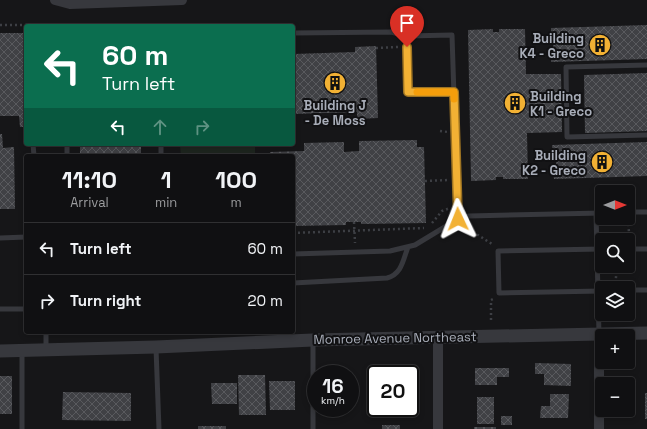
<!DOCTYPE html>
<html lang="en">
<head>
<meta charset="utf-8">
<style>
	:root { --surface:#101012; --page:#1e1e20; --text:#f1f3f6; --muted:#9c9d9f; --line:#303032 }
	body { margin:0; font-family:"Space Grotesk",sans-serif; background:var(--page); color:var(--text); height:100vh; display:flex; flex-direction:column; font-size:15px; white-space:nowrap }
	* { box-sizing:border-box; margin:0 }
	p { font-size:13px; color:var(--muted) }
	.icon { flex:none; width:22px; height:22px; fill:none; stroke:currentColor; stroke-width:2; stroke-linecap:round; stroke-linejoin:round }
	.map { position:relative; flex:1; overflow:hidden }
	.details { position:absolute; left:24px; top:154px; width:271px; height:180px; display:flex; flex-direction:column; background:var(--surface); border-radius:4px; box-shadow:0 2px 6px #0003,0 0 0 1px var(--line) }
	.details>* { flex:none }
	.top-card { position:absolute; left:24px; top:24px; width:271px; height:122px; border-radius:4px; box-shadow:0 2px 6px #0003,0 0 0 1px var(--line); background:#0b6e4f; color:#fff; overflow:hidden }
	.needle { width:26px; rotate:90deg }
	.buttons { position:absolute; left:595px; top:185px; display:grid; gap:8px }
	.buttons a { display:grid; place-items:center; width:40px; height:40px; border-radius:4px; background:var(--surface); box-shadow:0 2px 6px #0003,0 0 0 1px var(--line); font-size:20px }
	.speed { position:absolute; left:307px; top:365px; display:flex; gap:8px; font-size:20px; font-weight:700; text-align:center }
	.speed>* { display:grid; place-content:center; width:52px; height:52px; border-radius:50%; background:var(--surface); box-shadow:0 2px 6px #0003,0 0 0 1px var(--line); line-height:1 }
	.speed small { font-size:10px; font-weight:400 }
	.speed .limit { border:2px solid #111; border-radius:6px; background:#fff; color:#111 }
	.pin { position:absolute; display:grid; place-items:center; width:34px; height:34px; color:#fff; margin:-41px -17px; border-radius:50% 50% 50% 0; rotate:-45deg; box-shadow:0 0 4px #0007 }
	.pin .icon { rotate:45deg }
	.me { position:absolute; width:44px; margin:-22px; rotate:358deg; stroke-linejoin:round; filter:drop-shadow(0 0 3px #0008) }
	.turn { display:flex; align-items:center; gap:14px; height:84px; padding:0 12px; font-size:18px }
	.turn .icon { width:52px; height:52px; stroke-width:2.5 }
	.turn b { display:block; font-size:28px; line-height:34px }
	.lanes { display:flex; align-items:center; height:38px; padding:0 12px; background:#0003; justify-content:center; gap:20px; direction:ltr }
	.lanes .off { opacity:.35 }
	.eta { display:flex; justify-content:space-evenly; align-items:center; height:68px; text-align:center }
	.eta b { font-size:24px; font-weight:700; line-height:28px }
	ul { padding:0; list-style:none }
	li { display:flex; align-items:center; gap:12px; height:52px; padding:0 12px; border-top:1px solid var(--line) }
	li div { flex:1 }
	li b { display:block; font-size:15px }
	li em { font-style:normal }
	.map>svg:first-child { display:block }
	.grass { fill:url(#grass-tufts) }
	.building { fill:url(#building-cross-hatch) }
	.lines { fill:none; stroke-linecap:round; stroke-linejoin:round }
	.path { stroke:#3d3f44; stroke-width:2.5; stroke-dasharray:2 3; stroke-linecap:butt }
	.service { stroke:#37383d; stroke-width:5 }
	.minor { stroke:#37383d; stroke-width:10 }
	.tertiary { stroke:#37383d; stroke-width:13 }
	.route-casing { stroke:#9d7322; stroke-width:10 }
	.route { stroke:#f2b134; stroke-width:7 }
	.slow { stroke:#f59e0b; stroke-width:7 }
	.labels { text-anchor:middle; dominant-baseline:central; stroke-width:4; stroke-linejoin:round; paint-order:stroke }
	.poi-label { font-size:13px; font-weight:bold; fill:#a8adb8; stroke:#111113; text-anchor:end }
	.street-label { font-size:13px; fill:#a8adb8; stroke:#111113 }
</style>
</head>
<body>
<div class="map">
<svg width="647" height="429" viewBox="0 0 647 429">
	<defs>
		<pattern id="grass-tufts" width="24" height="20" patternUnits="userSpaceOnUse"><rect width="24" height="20" fill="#1e261f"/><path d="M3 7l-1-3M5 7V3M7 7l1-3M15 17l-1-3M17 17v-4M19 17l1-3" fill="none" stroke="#3c433d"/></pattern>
		<pattern id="building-cross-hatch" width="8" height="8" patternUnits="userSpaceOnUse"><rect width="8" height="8" fill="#404145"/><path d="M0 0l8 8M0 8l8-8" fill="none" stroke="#595a5e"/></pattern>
	</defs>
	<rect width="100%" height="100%" fill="#161618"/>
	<path class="grass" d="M180,144H244L255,147V156H181Z"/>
	<path class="building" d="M647,25V59L551,62V47H553V42H551V28Z
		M493,29V32H499V29H525L526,74H561L562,132L527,133L528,179H503V177H496V180L471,181L468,30Z
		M0,33H26V127H20L19,116H0Z
		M376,46L378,118L357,119V112L293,114V54L355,52V47Z
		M647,73V131L585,133L584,75Z
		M0,134H2L3,148L14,147L15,209H0Z
		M417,140V147H424L426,223L361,224V222H346V225L293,226V156H270V152L304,151V143L344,142V152L359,151V141Z
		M647,142V176L554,179L553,166H556V159H553L552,145Z
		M80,144H141V156H80Z
		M535,363L571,364V386L544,385V374H535Z
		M475,368H509V377H497V385H475Z
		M238,375H265L266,415H239Z
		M0,376H12V414H0Z
		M269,381H295V410H270Z
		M211,383H237V404H212Z
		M63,392L131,393V421L62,420Z
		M645,393H647V419H645Z
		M550,394H569L568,418H540L541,406H550Z
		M477,397H494V424H477Z
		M501,416H512V425H501Z
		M382,425H400V429H382Z
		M198,426H226V429H198Z
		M474,427H496V429H474Z"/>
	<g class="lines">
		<path class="path" d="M0,25H48L52,26
			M376,48L398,47
			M440,131L448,132
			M425,181L449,180
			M354,222L355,243
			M432,223L442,211L450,208
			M467,225V228L492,244
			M293,233L424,228
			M625,240L629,233L628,219
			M615,288L617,266
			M618,314V315
			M491,320V300L493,299"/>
		<path class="service" d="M293,33L391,32L407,36
			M647,65L566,67L567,137L647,135
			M453,91L408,92L407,36L452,35L458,219
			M33,144L34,156
			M67,144V156
			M161,144V156
			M628,212H647
			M596,213L599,334
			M0,238L26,237
			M602,249L498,251L499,293L602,291
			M628,249H647
			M293,254L390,251L415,245L458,219L469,216L602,213
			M293,283L387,278C402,274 403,260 408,247
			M628,290H647
			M0,309H26
			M46,332V349
			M313,341V429
			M156,348L159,429
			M22,351V429"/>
		<path class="minor" d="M55,0L70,4L182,0
			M599,334V429
			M438,429V337"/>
		<path class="tertiary" d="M0,351L156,347L313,340L647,333"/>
	</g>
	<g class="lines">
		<g class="route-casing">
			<path id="route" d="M407,47L408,92H454L458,219"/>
		</g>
		<use href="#route" class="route"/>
		<path class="slow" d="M417,92H454V99"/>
	</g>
	<defs>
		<g id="building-disc" transform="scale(1.15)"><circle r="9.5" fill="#f2b134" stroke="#111113"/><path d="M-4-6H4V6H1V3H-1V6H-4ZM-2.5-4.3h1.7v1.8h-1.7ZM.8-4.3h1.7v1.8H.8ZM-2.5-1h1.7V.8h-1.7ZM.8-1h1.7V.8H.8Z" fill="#111"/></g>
	</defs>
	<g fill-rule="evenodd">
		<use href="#building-disc" x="600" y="45"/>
		<use href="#building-disc" x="335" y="83"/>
		<use href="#building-disc" x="515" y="103"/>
		<use href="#building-disc" x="602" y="162"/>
	</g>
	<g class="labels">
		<g class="poi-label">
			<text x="584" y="38">Building<tspan x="584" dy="15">K4 - Greco</tspan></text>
			<text x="530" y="96" text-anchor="start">Building<tspan x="530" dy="15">K1 - Greco</tspan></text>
			<text x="335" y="105" text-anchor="middle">Building J<tspan x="335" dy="15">- De Moss</tspan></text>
			<text x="586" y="155">Building<tspan x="586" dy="15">K2 - Greco</tspan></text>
		</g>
		<g class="street-label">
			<text transform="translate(395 338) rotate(-1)">Monroe Avenue Northeast</text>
		</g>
	</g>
</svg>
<div class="buttons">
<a><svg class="needle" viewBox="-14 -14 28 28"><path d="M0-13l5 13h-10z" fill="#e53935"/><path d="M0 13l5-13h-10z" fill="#9c9d9f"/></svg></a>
<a><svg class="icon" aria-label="search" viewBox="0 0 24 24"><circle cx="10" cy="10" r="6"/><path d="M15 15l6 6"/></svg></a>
<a><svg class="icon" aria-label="layers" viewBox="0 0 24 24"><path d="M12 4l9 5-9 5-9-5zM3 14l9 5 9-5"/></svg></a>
<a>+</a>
<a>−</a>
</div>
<div class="speed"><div>16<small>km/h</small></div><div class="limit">20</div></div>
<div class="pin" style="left:407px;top:47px;background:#d93025"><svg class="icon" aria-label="arrive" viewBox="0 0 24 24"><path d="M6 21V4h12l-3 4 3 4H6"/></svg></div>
<svg class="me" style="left:458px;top:219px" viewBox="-20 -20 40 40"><path d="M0-17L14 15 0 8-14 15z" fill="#f2b134" stroke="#fff" stroke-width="4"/></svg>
<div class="top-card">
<div class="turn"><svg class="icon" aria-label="left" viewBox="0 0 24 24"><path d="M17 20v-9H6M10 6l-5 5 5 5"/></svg><div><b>60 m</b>Turn left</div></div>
<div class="lanes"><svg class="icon" aria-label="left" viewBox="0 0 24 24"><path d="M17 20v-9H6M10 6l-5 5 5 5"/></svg><svg class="icon off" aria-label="ahead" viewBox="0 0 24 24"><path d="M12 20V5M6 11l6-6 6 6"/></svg><svg class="icon off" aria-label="right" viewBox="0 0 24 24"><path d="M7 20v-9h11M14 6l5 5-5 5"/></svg></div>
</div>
<section class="details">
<div class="eta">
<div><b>11:10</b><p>Arrival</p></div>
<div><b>1</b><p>min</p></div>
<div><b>100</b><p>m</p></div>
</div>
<ul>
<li><svg class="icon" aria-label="left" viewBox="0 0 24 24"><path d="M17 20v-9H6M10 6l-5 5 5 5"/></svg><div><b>Turn left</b></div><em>60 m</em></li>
<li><svg class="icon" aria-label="right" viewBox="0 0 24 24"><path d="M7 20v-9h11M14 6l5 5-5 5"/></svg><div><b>Turn right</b></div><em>20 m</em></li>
</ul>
</section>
</div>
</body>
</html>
